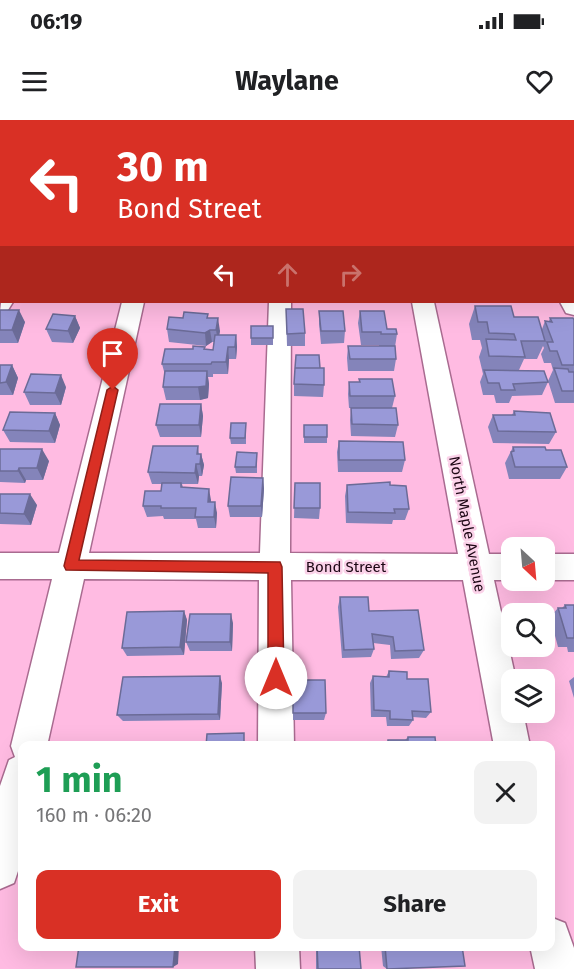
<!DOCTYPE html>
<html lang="en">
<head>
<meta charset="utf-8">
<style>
	:root { --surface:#fff; --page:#f2f2f2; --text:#202124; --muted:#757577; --accent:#d93025 }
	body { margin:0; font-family:"Fira Sans",sans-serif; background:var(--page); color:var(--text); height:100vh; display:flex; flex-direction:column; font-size:22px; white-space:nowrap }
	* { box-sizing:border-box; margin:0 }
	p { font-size:20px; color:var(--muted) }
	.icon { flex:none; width:33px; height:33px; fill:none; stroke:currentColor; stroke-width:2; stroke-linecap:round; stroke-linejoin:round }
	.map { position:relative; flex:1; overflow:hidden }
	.panel { position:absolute; left:18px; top:621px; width:537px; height:210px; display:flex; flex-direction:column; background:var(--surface); border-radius:12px; box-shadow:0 6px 24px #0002 }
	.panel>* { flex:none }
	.top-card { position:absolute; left:0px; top:0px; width:574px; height:183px; box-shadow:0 6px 24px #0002; background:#d93025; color:#fff; overflow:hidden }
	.needle { width:39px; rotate:154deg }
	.fabs { position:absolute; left:501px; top:417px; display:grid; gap:12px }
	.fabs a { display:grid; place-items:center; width:54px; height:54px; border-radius:12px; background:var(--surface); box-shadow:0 6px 24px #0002; font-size:30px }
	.pin { position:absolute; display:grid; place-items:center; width:51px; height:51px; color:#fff; margin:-62px -26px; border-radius:50% 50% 50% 0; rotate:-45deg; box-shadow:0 0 6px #0007 }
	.pin .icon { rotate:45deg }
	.me { position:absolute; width:66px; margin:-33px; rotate:0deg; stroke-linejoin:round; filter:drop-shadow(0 0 4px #0008) }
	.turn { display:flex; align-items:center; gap:21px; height:126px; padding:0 18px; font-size:27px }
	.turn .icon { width:78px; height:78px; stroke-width:2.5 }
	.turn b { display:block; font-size:42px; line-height:51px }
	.lanes { display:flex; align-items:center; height:57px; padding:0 18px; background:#0003; justify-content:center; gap:30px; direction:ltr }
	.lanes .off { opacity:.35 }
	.round { display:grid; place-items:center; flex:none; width:63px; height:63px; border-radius:12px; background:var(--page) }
	.summary { display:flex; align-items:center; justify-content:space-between; height:102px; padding:0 18px }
	h1 { font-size:36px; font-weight:700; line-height:45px; color:#1e9e55 }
	.action { display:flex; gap:12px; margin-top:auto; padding:12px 18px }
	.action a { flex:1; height:69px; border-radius:12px; background:var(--accent); color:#fff; font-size:24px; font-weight:700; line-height:69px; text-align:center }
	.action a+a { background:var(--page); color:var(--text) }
	.status { display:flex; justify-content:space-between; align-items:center; height:42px; padding:0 30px; background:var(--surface); direction:ltr }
	.status svg { height:16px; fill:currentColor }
	header { display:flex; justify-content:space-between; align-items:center; height:78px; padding:0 18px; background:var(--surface); font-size:27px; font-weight:700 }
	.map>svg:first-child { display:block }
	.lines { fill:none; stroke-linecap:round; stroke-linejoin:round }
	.minor-casing { stroke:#a96b90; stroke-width:3 }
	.minor { fill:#fff; fill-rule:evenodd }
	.wall { fill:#8484ba }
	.shaded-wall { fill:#6b6b97 }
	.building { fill:#9999d8; stroke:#6b6b97; stroke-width:1.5 }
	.route { fill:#d93025; stroke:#8d1f18; stroke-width:1.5 }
	.labels { text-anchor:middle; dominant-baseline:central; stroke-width:5; stroke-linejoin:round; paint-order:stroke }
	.street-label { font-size:15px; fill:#1d0715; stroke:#fbd2e9 }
</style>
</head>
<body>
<div class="status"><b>06:19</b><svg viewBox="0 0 49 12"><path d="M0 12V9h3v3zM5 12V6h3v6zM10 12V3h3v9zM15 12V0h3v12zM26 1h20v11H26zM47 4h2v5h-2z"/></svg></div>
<header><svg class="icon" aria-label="menu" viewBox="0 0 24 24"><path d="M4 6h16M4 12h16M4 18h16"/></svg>Waylane<svg class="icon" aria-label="heart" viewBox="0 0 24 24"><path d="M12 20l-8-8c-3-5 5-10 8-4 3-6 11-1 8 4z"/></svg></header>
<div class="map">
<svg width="574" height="849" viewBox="0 0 574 849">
	<rect width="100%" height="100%" fill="#ffbbe2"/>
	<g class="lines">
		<g class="minor-casing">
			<path id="minor" d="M0,0H236L237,2H2L0,6Z
				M378,0H394L395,2H379Z
				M488,0H504L505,2H489Z
				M566,0H574V7L573,2H565Z
				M2,174V182H13L8,190L0,192Z
				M573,176H574V195L566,193L560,182H573Z
				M122,182H144L89,433H260L269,182H291L290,433L458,434L412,182H434L489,434H512V460H494L516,560H512V592H523L530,626H494L463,460H291L294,626H258L259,460L84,459L47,626H22V739L14,763L0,769V666L9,640L15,637L11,626L52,459H0V433H59Z
				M544,434H574V460H544Z
				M550,797L565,803L574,828V849H535L530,826H550Z
				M255,826H299L300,849H256Z"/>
		</g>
		<use href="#minor" class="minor"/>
	</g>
	<path class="wall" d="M0,2H2V29H0Z
		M573,5H574V93H573L574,59H573Z
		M0,31H2V109H0Z
		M475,186L514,197L542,209L545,201H549L550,198L574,200V283H555L548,261L553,250L551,243H544L541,234L544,228L543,226L537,239H524L519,250L548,262L542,275L512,276L509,283H496L494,275H483L480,262L483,254L479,237L482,228L480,220H472L469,204Z
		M286,189L305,213V226H287Z
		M0,190L25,202L18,223H0Z
		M319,191L345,211L344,223L321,224L319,204Z
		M360,191L387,209L397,214L395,227L396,239L394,251H348L347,238L348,226H379V225H361L358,203Z
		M75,196L80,208L73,223L52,222L46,209Z
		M183,198H208L220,211L219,215H236L237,227L236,239H229L228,254H213V257H208L209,264L208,278L200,280H166L163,267L165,255L162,244L213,230L214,222H212L206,226L169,222L167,209Z
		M273,206V225H251V218Z
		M0,245H12L18,258L13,275H0Z
		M320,248L324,265L323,277L294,276V264Z
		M359,259L395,276L392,288L398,305L395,317L351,316L350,300L351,288H349L348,274L349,262H359Z
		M66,267L61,285H30L24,272Z
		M201,284L203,296L201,317H160L156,305Z
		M514,291L556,312L549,324L493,323L488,307L493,295H512Z
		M55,293L60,305L55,323L10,322L3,310Z
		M304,305L327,317V323H304Z
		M246,309V324H231L230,318Z
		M339,321L405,340L402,352H338L337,332Z
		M198,326L199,334H201L204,345L202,356H199L198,364H182L183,367L211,380V382L217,393L216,408H198L196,399H164L163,396L147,397L143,386L161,371L162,364H152L148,352Z
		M513,327L546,330L567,347L560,359H509L505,343Z
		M0,329L49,341L43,360H26L25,363L0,362Z
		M257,333V353H236L235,347Z
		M263,358L264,369L262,397H230L228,386Z
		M295,363L320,388L319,399L294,398Z
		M347,365H390L409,389L405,400H393L392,404L346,403L345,376Z
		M0,374L37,385L31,405L0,404Z
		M340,477L369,491L424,530L419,538L391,539L390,525L373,523L374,529L371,537L342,538L338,487Z
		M565,485H574V532H568L567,527H558L550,497L558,488H562Z
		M184,491L187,500L184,535L127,536L122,528Z
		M233,503L232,531H190L186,522Z
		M389,551L407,559L431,592L426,598L413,597V600L409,606H387L386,597H371L370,563L373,556L386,557Z
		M574,557V578L569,561Z
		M293,560L326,593L324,600H293Z
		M222,563L220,600L123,601L117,595Z
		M408,617L436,626H385L388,620H405Z
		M316,826H359L361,849H316Z
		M381,826H462L387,849L383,846Z"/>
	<path class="shaded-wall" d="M19,190L25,202L18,223L12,210Z
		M75,196L80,208L73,223L68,211Z
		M218,198L220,211L218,222L216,210Z
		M210,210L212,222L206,226L205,213Z
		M236,215L237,227L236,239L235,227Z
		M228,227L229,239L228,254L226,242Z
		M12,245L18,258L13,275L6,262Z
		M207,251L209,264L208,278L200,280L198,267Z
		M61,255L66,267L61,285L55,273Z
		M201,284L203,296L201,317L199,305Z
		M55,293L60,305L55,323L49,311Z
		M42,329L49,341L43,360L37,348Z
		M201,334L204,345L202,356L200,344Z
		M196,344L199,356L198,364L195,353Z
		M19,348L26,360L25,363L18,351Z
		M263,358L264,369L262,397L261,386Z
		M209,369L211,380L210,393L208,382Z
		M30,374L37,385L31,405L24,394Z
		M215,382L217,393L216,408L214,397Z
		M184,491L187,500L184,535L180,527Z
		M231,494L233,503L232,531L230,522Z
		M220,556L222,563L220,600L218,594Z
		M175,826H179L178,844L173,847Z"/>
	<path class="building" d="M0,2H2V13L0,16Z
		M0,46H2V91H0Z
		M573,134H574V147H573Z
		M475,186H511L514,197H538L545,221H521L525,237L489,236L486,219L516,220L514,214L489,213L487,202H478Z
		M286,189H303L305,213L287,214Z
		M0,190H19L12,210H0Z
		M319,191H343L345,211H321Z
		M360,191H384L387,209H396L397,214H381V212H362Z
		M184,192L208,194L207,198H218L216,210H210L205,213L167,209L169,197L183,198Z
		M53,194L75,196L68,211L46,209Z
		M550,198H573L574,200V245H562L557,231H550L547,222H553L545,201L552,202Z
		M251,206H273V218H251Z
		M215,215H236L235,227H228L226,242H212L211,244H162L165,229H193V226L205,227L204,229L213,230Z
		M348,226H395L396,239H350Z
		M296,235H319L320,248H295Z
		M0,245H12L6,262L0,263Z
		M295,248H324V265L294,264Z
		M554,248L568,249L569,252H574V271H562Z
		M484,250L544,251L548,262L513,264L515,270H501L499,263H488Z
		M165,251H207L206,266L198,267H163Z
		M31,254L61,255L55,273L24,272Z
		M359,259H392L395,276H350L349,262H360Z
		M160,284H201L199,305H156Z
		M351,288H396L398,305L352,304Z
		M514,291L550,293L556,312L498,311L493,295H515Z
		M10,292L55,293L49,311L3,310Z
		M231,303H246L245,318H230Z
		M304,305H327V317H304Z
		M339,321L403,322L405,340H339Z
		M153,326H198L197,334H201L200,344H196L195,353L148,352Z
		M513,327H545L546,330H561L567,347H515L511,332L514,331Z
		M0,329H42L37,348H19L18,351H0Z
		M237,332L257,333L256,347H235Z
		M231,357L263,358L261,386H228Z
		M390,362V365L406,366L409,389H394L395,393L348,392L347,365Z
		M162,363H181V367L209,369L208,382H215L214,397H195L196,388H161V386H143L145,371H161Z
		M295,363H320V388H294Z
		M0,374H30L24,394L0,393Z
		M340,477H368L369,491L418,490L424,530L395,531L393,517L372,514L374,529L344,530Z
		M565,485H574V518H567L558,488H566Z
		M184,491L180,527L122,528L127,492Z
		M190,494H231L230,522H186Z
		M389,551L407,552V559H428L431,592L412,591L413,600L390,599V591L374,590L373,556L389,557Z
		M220,556L218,594L117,595L123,557Z
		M293,560H325L326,593H293Z
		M244,613V626H206L207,614Z
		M408,617H435L436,626H388V620H408Z
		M109,623L173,626H108Z
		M79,826H175L173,847H76Z
		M317,826H359L361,849H318Z
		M385,826H462L465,846L387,849Z"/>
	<path class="route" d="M113,266L118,270L79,440L280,442L282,447L284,558L282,564L276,566L270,564L268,558V453L66,450L64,446L107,270Z"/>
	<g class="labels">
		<g class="street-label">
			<text transform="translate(467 404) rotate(79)">North Maple Avenue</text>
			<text x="346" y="447">Bond Street</text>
		</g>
	</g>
</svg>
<div class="fabs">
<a><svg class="needle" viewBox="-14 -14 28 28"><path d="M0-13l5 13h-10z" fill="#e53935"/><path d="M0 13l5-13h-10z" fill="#757577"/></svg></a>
<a><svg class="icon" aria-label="search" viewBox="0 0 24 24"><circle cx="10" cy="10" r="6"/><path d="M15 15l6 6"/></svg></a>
<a><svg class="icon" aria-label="layers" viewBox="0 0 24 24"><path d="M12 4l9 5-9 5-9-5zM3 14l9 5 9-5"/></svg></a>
</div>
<div class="pin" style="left:113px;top:270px;background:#d93025"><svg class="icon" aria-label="arrive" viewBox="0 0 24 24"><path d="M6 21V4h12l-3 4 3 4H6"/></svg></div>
<svg class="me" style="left:276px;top:558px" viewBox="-20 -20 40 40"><circle r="19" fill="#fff"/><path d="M0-13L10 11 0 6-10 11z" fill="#d93025"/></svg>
<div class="top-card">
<div class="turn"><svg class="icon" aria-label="left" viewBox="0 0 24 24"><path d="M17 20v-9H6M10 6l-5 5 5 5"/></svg><div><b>30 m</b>Bond Street</div></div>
<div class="lanes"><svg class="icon" aria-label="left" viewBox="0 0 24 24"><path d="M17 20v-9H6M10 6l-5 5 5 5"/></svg><svg class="icon off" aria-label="ahead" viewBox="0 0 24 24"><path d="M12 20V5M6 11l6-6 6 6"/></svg><svg class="icon off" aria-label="right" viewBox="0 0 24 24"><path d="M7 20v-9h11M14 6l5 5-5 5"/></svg></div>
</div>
<section class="panel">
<div class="summary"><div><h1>1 min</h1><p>160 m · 06:20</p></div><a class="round"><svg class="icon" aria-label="close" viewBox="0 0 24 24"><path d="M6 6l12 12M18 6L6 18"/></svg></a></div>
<div class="action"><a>Exit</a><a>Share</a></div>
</section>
</div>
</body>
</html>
